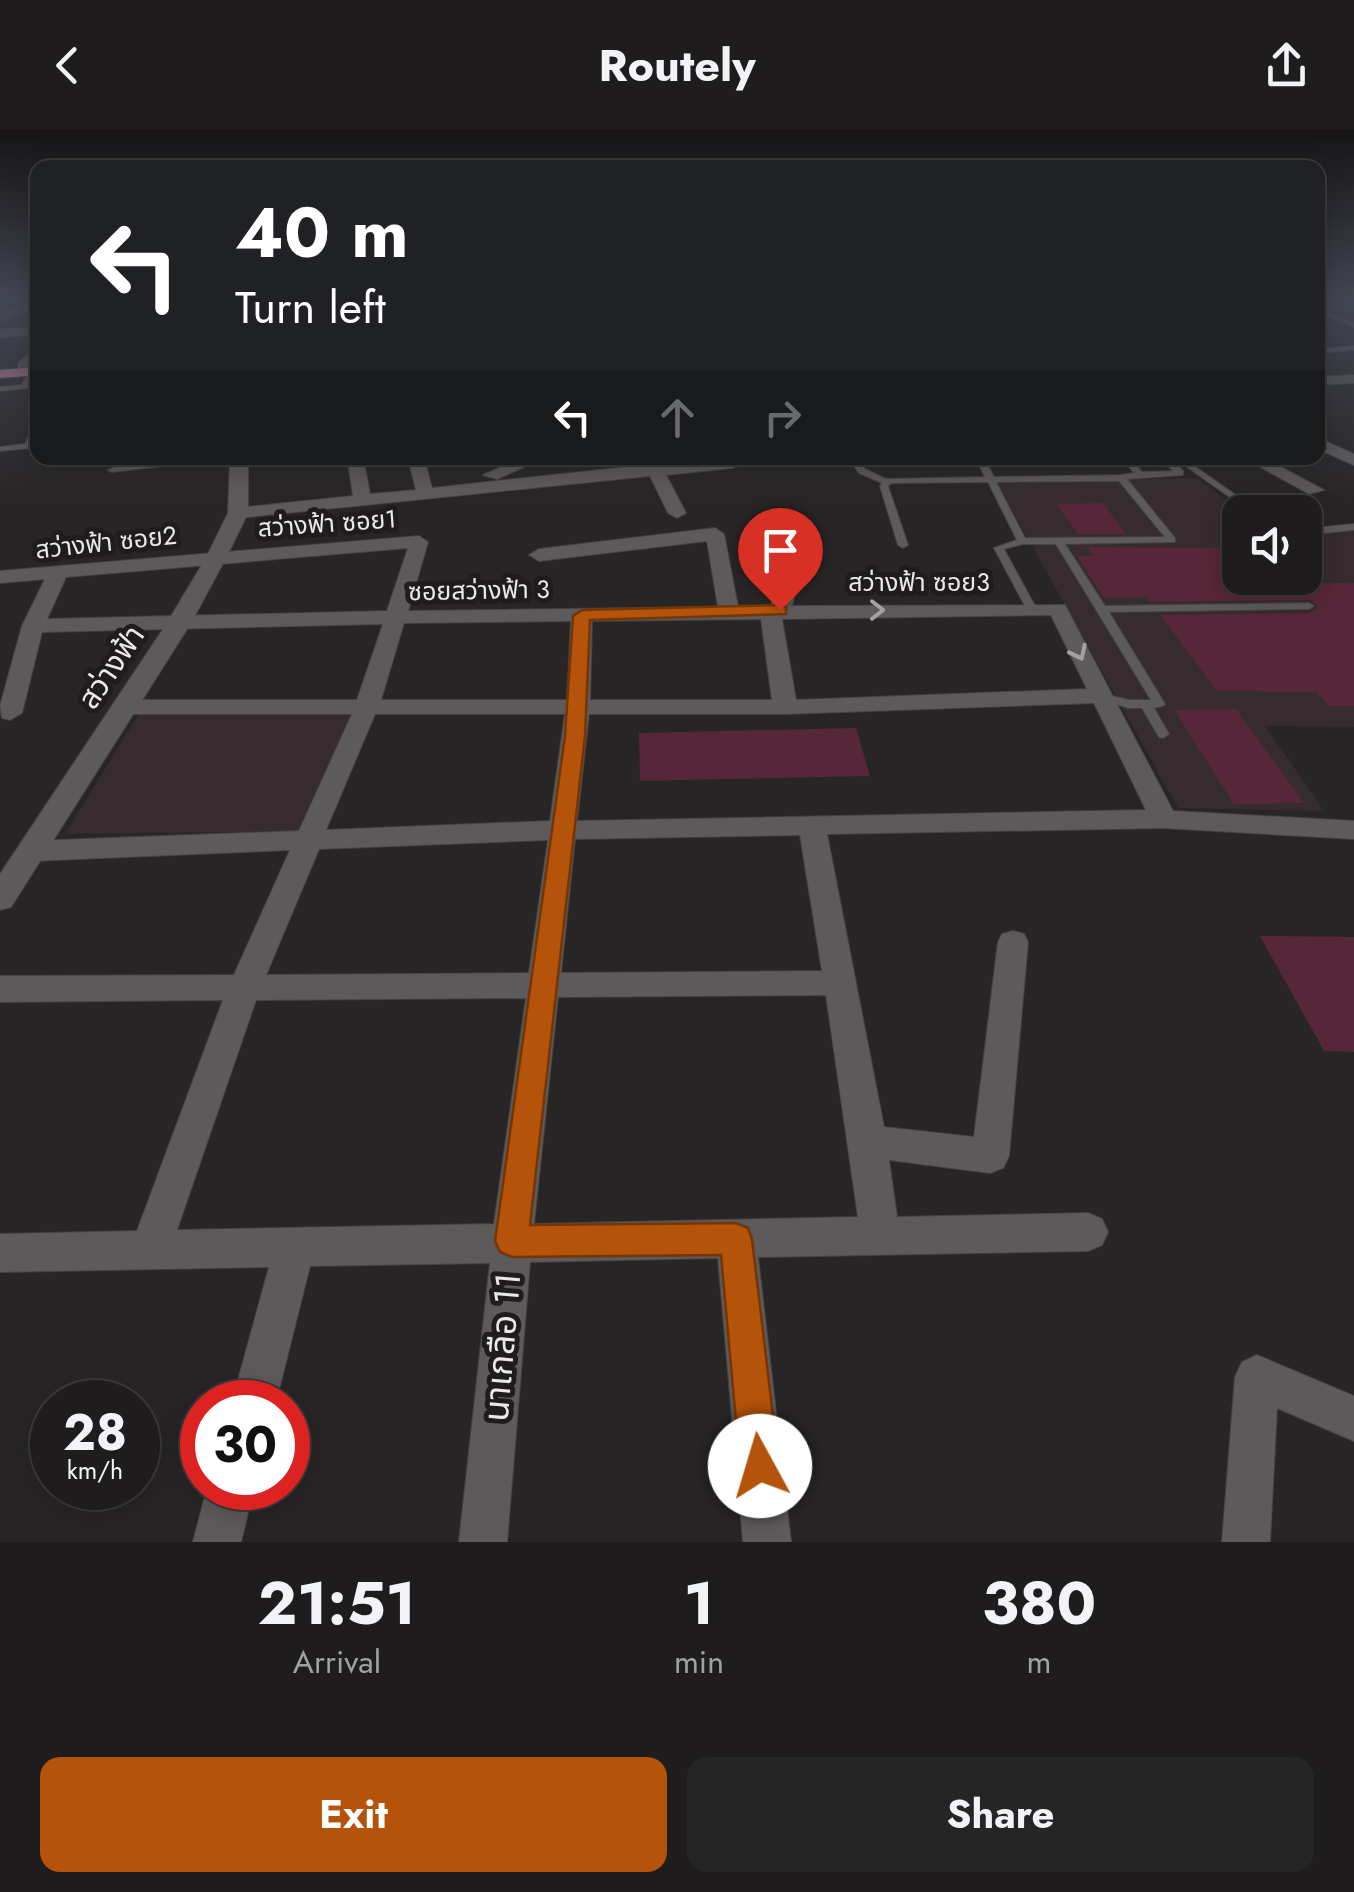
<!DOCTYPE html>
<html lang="en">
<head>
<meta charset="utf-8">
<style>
	:root { --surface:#1e1c1c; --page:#262525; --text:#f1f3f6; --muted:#a1a1a3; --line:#3c3a3b; --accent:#b45309 }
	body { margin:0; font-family:Jost,"Noto Sans Thai",sans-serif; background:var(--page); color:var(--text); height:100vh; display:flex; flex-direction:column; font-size:38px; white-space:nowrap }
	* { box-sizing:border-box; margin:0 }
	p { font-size:32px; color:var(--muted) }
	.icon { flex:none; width:55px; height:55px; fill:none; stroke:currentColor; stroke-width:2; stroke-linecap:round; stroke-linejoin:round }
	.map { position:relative; height:1412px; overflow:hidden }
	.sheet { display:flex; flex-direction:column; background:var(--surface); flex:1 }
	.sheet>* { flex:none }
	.banner { position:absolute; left:30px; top:30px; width:1295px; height:305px; border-radius:20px; box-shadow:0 5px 25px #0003,0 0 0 2px var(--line); background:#202124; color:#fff; overflow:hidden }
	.controls { position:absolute; left:1222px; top:365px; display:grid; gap:20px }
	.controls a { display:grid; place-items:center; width:100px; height:100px; border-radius:20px; background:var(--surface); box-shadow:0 5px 25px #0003,0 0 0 2px var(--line); font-size:50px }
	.speed { position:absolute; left:30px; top:1250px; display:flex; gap:20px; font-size:50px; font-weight:700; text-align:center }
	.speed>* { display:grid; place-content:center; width:130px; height:130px; border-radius:50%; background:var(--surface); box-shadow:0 5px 25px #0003,0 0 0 2px var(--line); line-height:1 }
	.speed small { font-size:25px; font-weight:400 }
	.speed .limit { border:15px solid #d22; background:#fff; color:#111 }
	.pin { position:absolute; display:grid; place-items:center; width:85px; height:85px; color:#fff; margin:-102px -42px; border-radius:50% 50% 50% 0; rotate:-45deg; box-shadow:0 0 10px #0007 }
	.pin .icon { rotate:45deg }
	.me { position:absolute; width:110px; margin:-55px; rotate:354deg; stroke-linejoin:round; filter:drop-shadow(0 0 8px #0008) }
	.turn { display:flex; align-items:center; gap:35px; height:210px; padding:0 40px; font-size:45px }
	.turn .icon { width:130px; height:130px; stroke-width:2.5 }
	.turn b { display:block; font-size:70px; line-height:85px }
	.lanes { display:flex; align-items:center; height:95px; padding:0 40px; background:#0003; justify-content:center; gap:50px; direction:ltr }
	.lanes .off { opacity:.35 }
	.eta { display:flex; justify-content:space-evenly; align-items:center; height:170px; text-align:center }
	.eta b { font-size:60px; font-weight:700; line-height:70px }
	.action { display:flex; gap:20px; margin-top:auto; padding:20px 40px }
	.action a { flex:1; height:115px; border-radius:20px; background:var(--accent); color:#fff; font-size:40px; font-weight:700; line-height:115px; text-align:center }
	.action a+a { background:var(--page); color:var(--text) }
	header { display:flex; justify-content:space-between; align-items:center; height:130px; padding:0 40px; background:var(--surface); font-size:45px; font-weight:700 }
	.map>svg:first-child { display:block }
	.built { fill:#362c2f }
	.building { fill:#562738 }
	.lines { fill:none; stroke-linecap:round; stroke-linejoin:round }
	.service-casing { stroke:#454243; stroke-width:2 }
	.minor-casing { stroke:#454243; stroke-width:2 }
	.tertiary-casing { stroke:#454243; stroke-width:2 }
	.trunk-casing { stroke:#454243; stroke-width:2 }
	.service { fill:#5d5a5b; fill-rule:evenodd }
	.minor { fill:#5d5a5b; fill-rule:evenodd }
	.tertiary { fill:#5d5a5b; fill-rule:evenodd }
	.trunk { fill:#ca7b97; fill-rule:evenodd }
	.oneway { stroke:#a4a1a2 }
	.route { fill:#b45309; stroke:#753606; stroke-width:2.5 }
	.labels { text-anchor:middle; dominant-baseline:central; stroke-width:10; stroke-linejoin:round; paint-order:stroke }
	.far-street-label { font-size:25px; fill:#eae8e9; stroke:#1e1c1d }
	.street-label { font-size:30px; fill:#eae8e9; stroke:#1e1c1d }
	.near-street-label { font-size:35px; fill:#eae8e9; stroke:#1e1c1d }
</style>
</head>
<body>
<header><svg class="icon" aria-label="back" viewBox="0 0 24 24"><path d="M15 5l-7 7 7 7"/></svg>Routely<svg class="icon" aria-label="share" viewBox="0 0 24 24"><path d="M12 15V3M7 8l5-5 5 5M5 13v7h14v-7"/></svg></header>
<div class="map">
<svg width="1354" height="1412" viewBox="0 0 1354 1412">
	<rect width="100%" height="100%" fill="#282526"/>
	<path class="built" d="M1197,348L1242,382L1240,448H1305V404L1354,400V597L1265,596L1324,681L1178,678L996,351Z
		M357,581L308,701L65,704L140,582Z"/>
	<path class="building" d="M1103,373L1126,404H1078L1056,374Z
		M1087,417L1240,418V448H1255L1260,453H1354V576H1329L1316,562L1217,561L1160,485L1309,483L1318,477L1311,470L1150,472L1147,467L1104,468L1077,426H1093Z
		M1236,579L1304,673L1234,674L1174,580Z
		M856,598L870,646L640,651L639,603Z
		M1260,806L1354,807V922L1324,921Z"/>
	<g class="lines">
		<g class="service-casing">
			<path id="service" d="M1318,178L1354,193V197L1318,182Z
				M1354,216V220L1318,223V219Z
				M29,240L34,241L27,258L0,261V257L22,255Z
				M38,304V308L31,318L0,321V317L25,314L29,305Z
				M197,328H217L213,330L112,342L108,340L112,338Z
				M848,328H856L865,339L886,349L985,347L976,328H984L994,347L1121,345L1134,343L1122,328H1130L1142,342L1173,341L1162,328H1170L1183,341V345L1127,349L1175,408V412L1065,414L1105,476L1309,473L1314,476L1309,479L1109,482L1165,574L1163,576L1154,578L1169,604L1163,608L1159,607L1142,578H1128L1097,568L1095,566L1101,563L1129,570H1151L1056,414H1023L1004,419L1036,478L1031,481L1026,478L994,418L1017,410L988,352L892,353L888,356L908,415L903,418L898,415L880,356L882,353L859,343ZM1119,351L1165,407L1025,408L996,352Z
				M1174,328H1183L1260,382H1251Z
				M1354,394V400L1305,405V399Z"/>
		</g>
		<g class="minor-casing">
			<path id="minor" d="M38,170V177L0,191V183Z
				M38,197V205L0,207V199Z
				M38,216V228L28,239H18V233Z
				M1354,245V253L1318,255V247Z
				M1318,308L1354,324V335L1318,319Z
				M354,328L364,332L370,364L416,360L408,328H424L432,358L655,334L760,328L732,338L666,345L686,383L677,388L668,383L650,346L238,388L229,383L238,378L353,366L348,332Z
				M522,328H544L497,349L483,345Z
				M1244,328H1264L1324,360L1309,364Z
				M715,398L724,404L738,477L771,475L780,445L773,404L782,398L791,404L800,445L792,476L1065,475L1173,681L1354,691V709L1164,698L827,704L884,997L974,1007L998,812L1002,804L1013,801L1024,804L1028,812L1009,1026L1003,1038L990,1043L889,1030L897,1087L1088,1083L1102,1089L1108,1102L1102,1115L1088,1121L758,1127L791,1412H743L718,1128L530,1132L507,1412H459L490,1133L310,1136L276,1272H232L269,1137L0,1142V1104L137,1101L223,870L0,872V846L234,845L290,720L31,731L21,728L17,721L21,714L31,711L299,701L352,584H123L111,577L123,570H357L383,494L42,502L22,583L10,590L2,588L0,576L22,496L45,449L0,453V441L419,406L428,412L408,481L718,477L707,411L539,431L529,425L539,419ZM408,418L387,481L47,489L66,447ZM1051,485L1087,559L796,570L782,489ZM761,489L772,570H590L592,491ZM571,491L567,570H381L404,493ZM1094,573L1146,680L577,691L589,584H785ZM375,584H565L550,691L326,700ZM800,705L822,841L561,843L575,709ZM548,710L529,843L266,845L319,719ZM826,865L858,1087L534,1094L558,867ZM526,868L494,1094L177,1100L256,870Z
				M1257,1225L1354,1266V1311L1277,1278L1270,1412H1222L1235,1247L1242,1232Z
				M207,1358H254L241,1412H193Z"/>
		</g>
		<g class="tertiary-casing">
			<path id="tertiary" d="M230,328H248V383L227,426L191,493L11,777L0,780V744L167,493L207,426L228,383Z"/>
		</g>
		<g class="trunk-casing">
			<path id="trunk" d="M38,237V245L0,248V240Z"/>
		</g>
		<use href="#service" class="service"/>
		<use href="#minor" class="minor"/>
		<use href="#tertiary" class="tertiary"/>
		<use href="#trunk" class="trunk"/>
	</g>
	<defs><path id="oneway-chevron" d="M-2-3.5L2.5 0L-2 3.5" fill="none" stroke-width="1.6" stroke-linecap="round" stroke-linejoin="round" transform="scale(2.5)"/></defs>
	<g class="oneway">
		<use href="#oneway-chevron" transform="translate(877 480)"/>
		<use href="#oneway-chevron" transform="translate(1079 523) rotate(64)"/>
	</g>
	<linearGradient id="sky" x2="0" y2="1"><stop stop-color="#161415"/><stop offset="0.46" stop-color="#424652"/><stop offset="1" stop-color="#424652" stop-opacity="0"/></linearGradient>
	<rect width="1354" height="367" fill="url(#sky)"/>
	<path class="route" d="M780,475L786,477V484L590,490L585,606L530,1095L736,1093L748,1098L752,1109L779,1336L773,1350L760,1355L746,1350L740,1336L721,1125L512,1127L500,1122L495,1111L565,606L573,486L582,480Z"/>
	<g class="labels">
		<g class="far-street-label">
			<text transform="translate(327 393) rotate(-4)">สว่างฟ้า ซอย1</text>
			<text transform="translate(106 412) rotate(-6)">สว่างฟ้า ซอย2</text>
			<text x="919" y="452">สว่างฟ้า ซอย3</text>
			<text transform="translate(479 460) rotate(-1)">ซอยสว่างฟ้า 3</text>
		</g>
		<g class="street-label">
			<text transform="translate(111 537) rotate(-56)">สว่างฟ้า</text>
		</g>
		<g class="near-street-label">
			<text transform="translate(502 1217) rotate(-85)">นาเกลือ 11</text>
		</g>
	</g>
</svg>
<div class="controls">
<a><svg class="icon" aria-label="sound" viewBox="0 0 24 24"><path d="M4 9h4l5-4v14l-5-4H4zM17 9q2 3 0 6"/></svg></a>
</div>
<div class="speed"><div>28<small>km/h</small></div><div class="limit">30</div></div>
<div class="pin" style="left:780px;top:480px;background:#d93025"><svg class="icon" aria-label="arrive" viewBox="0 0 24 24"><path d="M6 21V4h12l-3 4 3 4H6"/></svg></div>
<svg class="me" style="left:760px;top:1336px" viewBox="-20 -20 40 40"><circle r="19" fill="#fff"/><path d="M0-13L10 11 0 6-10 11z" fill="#b45309"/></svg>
<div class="banner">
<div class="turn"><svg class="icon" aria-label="left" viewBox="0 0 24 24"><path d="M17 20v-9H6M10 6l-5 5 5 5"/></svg><div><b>40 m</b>Turn left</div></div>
<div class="lanes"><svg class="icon" aria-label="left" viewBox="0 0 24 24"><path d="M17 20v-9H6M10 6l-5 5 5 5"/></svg><svg class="icon off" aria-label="ahead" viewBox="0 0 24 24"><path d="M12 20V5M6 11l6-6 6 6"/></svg><svg class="icon off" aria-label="right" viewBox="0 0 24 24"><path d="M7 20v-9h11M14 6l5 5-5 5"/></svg></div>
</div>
</div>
<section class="sheet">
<div class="eta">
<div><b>21:51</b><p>Arrival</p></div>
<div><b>1</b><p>min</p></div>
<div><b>380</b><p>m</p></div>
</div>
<div class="action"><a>Exit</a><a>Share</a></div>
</section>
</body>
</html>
